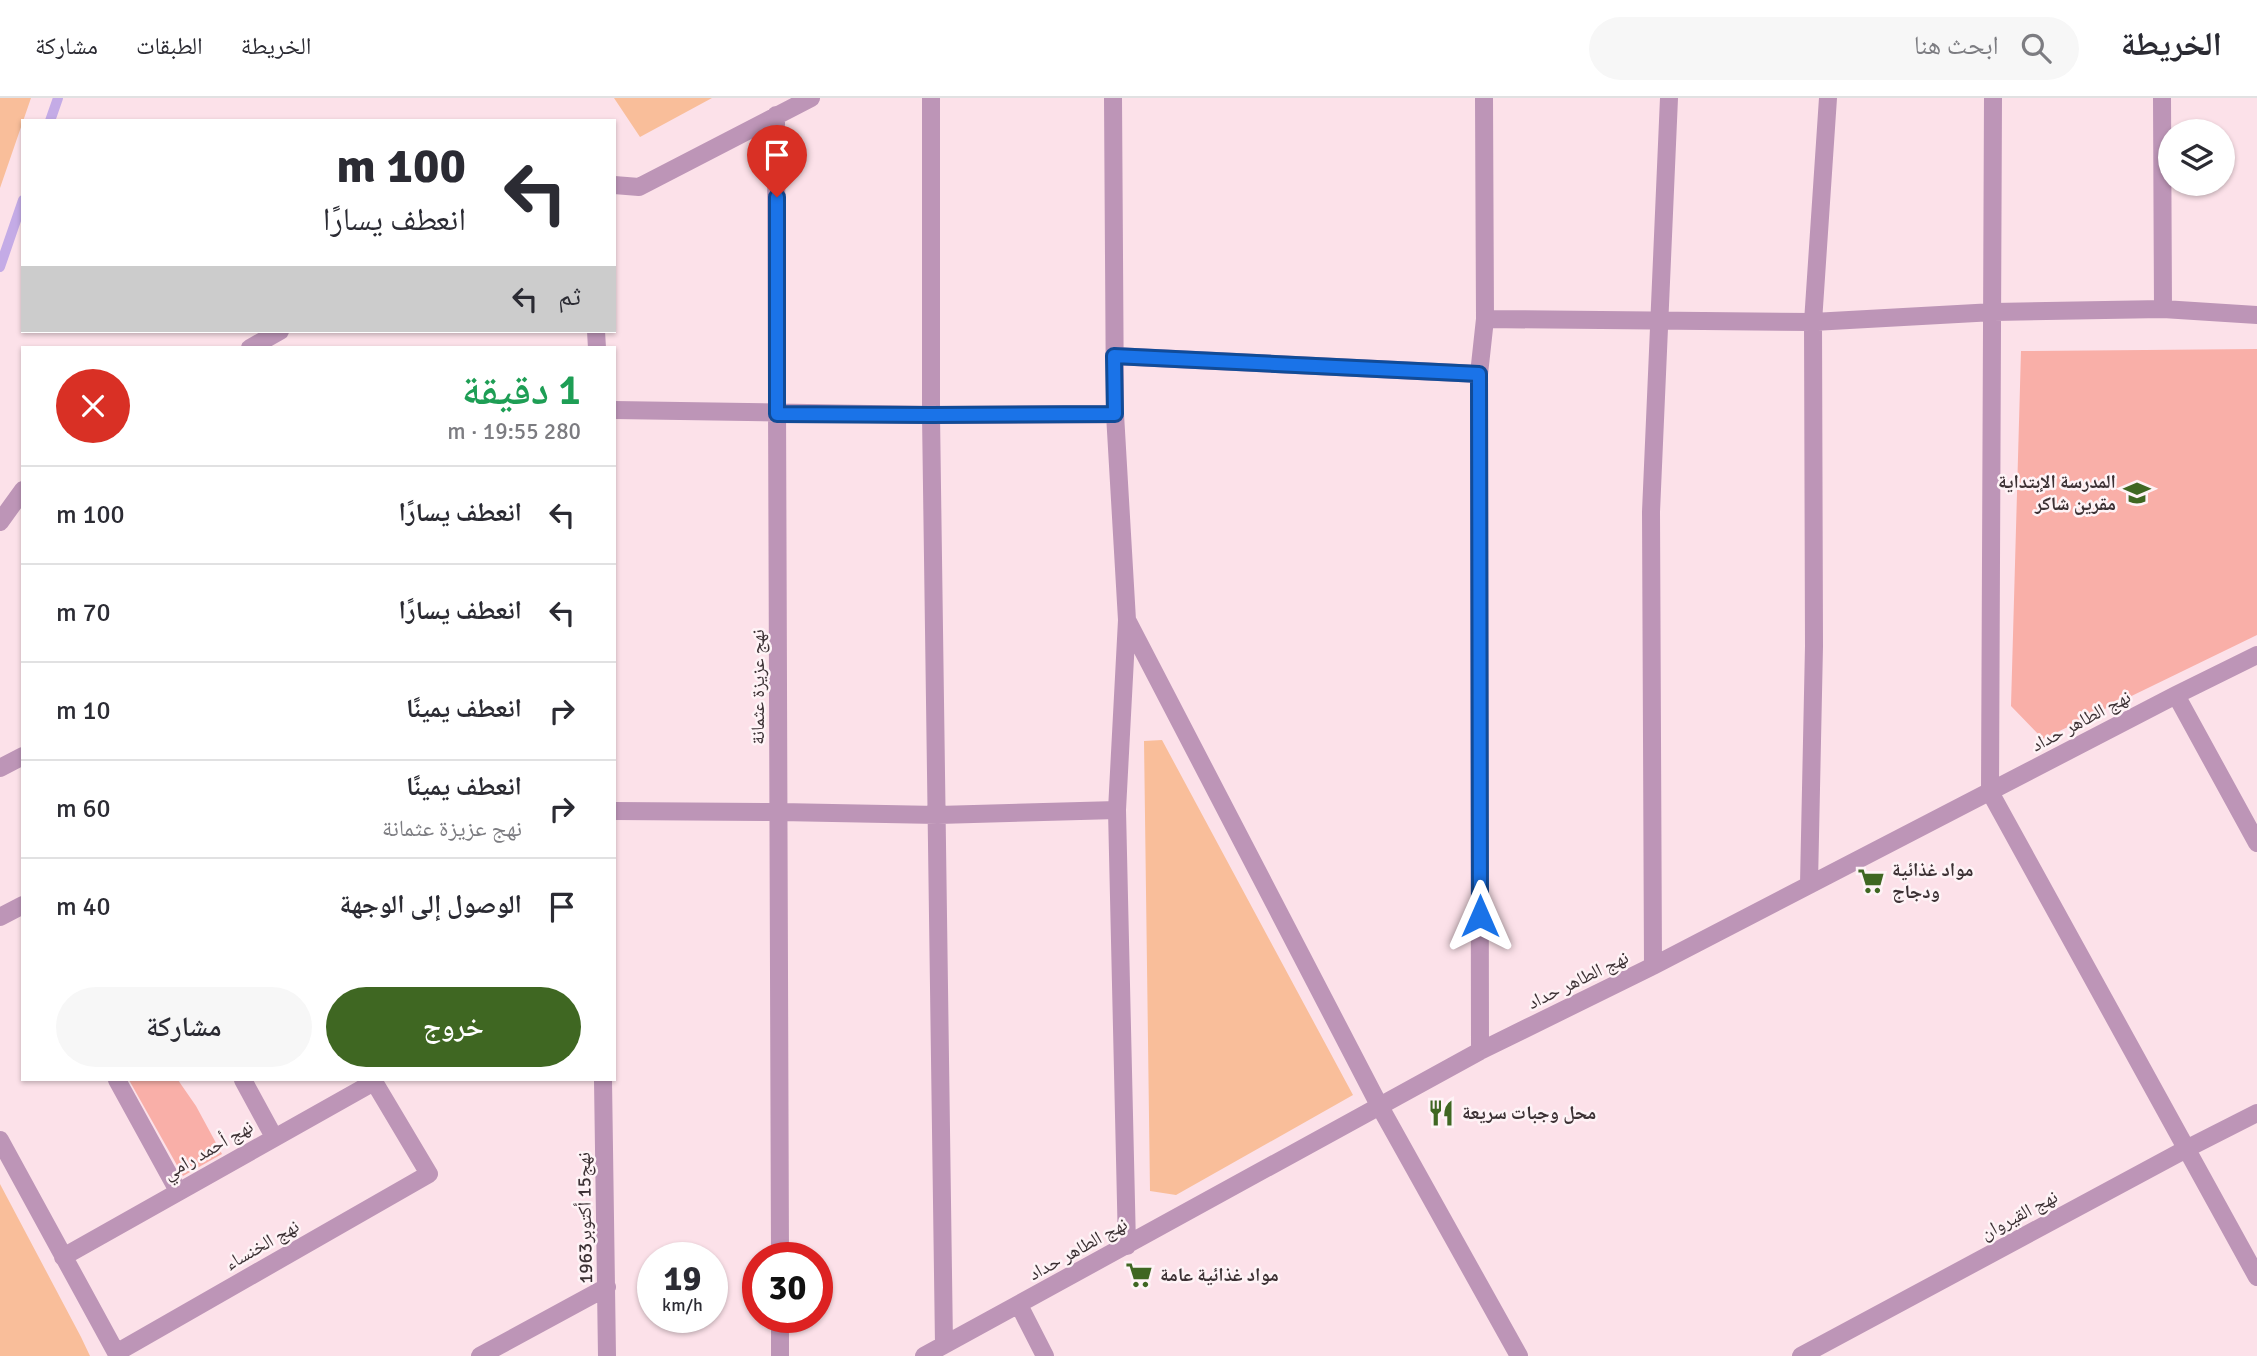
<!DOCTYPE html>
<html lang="ar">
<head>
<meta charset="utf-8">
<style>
	:root { --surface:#fff; --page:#f7f7f7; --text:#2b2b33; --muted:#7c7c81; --line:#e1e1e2; --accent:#3f6722 }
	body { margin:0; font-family:Signika,"Noto Naskh Arabic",sans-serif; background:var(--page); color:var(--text); direction:rtl; height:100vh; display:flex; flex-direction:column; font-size:26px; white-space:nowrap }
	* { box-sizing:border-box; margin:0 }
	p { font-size:23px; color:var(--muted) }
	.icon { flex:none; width:38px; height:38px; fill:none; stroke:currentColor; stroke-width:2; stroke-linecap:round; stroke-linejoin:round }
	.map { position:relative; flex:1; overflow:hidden; direction:ltr }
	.side { position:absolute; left:21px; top:248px; width:595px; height:735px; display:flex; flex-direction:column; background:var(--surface); border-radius:0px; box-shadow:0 2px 5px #0004; direction:rtl }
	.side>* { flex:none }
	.banner { position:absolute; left:21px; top:21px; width:595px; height:214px; border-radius:0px; box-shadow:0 2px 5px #0004; direction:rtl; background:#fff; color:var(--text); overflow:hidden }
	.buttons { position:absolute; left:2158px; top:21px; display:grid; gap:14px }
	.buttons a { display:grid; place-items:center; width:77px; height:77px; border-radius:50%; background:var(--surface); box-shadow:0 2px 5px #0004; font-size:35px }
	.speed { position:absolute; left:637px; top:1144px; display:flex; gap:14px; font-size:35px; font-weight:700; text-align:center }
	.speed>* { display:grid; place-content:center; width:91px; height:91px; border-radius:50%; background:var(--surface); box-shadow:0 2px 5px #0004; line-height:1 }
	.speed small { font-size:18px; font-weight:400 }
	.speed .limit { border:10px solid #d22; background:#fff; color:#111 }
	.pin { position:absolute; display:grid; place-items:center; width:60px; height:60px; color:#fff; margin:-72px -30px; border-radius:50% 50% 50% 0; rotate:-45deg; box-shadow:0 0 7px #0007 }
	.pin .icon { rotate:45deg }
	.me { position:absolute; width:77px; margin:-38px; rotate:0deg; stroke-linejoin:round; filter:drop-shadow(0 0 5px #0008) }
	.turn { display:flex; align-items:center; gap:24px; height:147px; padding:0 35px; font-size:32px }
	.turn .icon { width:91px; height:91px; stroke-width:2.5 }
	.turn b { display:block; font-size:49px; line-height:60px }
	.then { display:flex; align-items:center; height:66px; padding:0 35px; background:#0003; gap:14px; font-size:26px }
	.round { display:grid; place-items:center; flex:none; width:74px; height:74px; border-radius:37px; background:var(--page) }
	.summary { display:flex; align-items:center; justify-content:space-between; height:119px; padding:0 35px }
	h1 { font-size:42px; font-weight:600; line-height:52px; color:#1e9e55 }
	.cta { display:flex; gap:14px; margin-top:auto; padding:14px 35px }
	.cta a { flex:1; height:80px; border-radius:42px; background:var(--accent); color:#fff; font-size:28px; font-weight:600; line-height:80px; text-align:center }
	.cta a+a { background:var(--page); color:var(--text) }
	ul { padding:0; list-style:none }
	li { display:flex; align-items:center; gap:21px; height:98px; padding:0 35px; border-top:2px solid var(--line) }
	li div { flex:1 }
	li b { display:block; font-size:26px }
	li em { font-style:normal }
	header { display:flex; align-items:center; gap:42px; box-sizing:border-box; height:98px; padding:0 35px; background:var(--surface); border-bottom:2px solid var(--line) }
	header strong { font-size:33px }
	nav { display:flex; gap:38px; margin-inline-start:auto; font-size:24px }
	.search { width:490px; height:63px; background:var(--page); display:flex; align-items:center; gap:18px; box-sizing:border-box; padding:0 24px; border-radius:38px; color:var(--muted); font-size:26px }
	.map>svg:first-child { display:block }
	.green { fill:#f9be9a }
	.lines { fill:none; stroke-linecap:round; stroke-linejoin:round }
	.stream { stroke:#c4abe6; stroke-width:10 }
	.building { fill:#f9afa8 }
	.street { stroke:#bd95b7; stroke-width:18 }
	.route-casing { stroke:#114b97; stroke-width:18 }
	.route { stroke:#1a73e8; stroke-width:12 }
	.labels { text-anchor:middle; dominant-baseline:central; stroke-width:5; stroke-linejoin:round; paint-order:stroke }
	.poi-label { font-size:19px; font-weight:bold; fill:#3c3134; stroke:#fef3f6; text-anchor:start }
	.street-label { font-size:19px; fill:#3c3134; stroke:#fef3f6 }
</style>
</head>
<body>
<header>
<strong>الخريطة</strong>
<div class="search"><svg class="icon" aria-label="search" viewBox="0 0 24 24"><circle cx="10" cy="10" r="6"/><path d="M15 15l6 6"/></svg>ابحث هنا</div>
<nav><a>الخريطة</a><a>الطبقات</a><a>مشاركة</a></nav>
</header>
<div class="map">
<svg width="2257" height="1258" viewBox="0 0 2257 1258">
	<rect width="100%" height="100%" fill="#fce1e9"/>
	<path class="green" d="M0,0H31L0,90Z
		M614,0H712L640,39Z
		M1162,642L1353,997L1176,1097L1150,1093L1144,643Z
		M0,1086L81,1239L90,1258H0Z"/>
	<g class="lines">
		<path class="stream" d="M50,23L58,0
			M0,169L23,102"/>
	</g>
	<path class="building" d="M2257,251V537L2043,641L2011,608L2021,253Z
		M129,982H178L196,1008L222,1056L183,1078Z"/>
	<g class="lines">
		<path class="street" d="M931,0V317L944,1247
			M1113,0L1115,316L1127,522L1117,712L1127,1148
			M1993,0L1990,694L2257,1179
			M2162,0L2163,211
			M776,17L780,1160
			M614,87L639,89L811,0
			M1485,221L1813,224L1994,214L2163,211L2257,217
			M596,233L597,250
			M250,250L280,233
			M1114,258L1479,276
			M614,312L931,317L1115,316
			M0,424L23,392
			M1127,522L1379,1007L1519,1258
			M2176,597L2257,745
			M0,670L23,658
			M614,713L780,714L938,717L1117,712
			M1809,786L1814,548L1813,224L1828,0
			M0,819L23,807
			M1653,868L1651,414L1669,0
			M1480,953L1479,276L1485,221L1484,0
			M117,982L178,1093
			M243,982L274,1039
			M603,982L607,1258
			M0,1042L118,1258
			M63,1159L374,984
			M1019,1207L1045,1258
			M780,1220V1258
			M116,1255L429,1076L373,982
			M480,1258L607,1189
			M924,1258L1480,953L1653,868L2176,597L2257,557
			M1801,1258L2188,1050L2257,1015"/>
	</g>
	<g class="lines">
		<g class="route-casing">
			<path id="route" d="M777,99V316L931,317L1115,316L1114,258L1479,276L1480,818"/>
		</g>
		<use href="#route" class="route"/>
	</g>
	<defs>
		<g id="school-bare" transform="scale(2.1)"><path d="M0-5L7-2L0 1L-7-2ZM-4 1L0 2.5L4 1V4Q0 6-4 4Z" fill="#3f6722" stroke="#fef3f6" stroke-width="2.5" paint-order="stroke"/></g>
		<g id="supermarket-bare" transform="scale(2.1)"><path d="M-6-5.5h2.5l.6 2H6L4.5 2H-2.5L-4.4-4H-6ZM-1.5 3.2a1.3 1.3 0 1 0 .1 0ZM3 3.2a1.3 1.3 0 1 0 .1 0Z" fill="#3f6722" stroke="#fef3f6" stroke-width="2.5" paint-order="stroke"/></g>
		<g id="restaurant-bare" transform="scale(2.1)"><path d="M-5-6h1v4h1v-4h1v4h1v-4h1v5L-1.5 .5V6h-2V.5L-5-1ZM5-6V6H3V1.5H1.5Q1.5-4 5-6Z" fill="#3f6722" stroke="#fef3f6" stroke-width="2.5" paint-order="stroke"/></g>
	</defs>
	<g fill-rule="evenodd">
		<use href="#school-bare" x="2137" y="395"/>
		<use href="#supermarket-bare" x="1871" y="783"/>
		<use href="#restaurant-bare" x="1441" y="1015"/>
		<use href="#supermarket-bare" x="1139" y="1177"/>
	</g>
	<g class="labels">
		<g class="poi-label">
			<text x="2116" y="384" text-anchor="end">المدرسة الإبتداية<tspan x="2116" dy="22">مقرين شاكر</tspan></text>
			<text x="1892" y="772">مواد غذائية<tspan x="1892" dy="22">ودجاج</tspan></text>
			<text x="1462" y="1015">محل وجبات سريعة</text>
			<text x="1160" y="1177">مواد غذائية عامة</text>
		</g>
		<g class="street-label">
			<text transform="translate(758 589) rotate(-90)">نهج عزيزة عثمانة</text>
			<text transform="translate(2081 623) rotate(-28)">نهج الطاهر حداد</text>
			<text transform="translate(1578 882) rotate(-26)">نهج الطاهر حداد</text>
			<text transform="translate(208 1052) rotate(-30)">نهج أحمد رامي</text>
			<text transform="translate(2019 1117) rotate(-28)">نهج القيروان</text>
			<text transform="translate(585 1120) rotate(-91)">نهج15 أكتوبر1963</text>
			<text transform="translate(262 1147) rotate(-30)">نهج الخنساء</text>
			<text transform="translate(1078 1151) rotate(-29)">نهج الطاهر حداد</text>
		</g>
	</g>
</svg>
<div class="buttons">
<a><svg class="icon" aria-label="layers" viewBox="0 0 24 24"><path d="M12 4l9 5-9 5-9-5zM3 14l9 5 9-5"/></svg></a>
</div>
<div class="speed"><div>19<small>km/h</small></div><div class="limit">30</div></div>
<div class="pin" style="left:777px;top:99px;background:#d93025"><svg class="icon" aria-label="arrive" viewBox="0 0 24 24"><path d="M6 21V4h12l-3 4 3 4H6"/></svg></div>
<svg class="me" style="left:1480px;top:818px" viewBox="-20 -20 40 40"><path d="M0-17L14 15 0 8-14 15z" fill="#1a73e8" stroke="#fff" stroke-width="4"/></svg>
<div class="banner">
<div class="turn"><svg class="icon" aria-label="left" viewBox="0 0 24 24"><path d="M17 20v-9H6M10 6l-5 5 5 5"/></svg><div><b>100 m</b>انعطف يسارًا</div></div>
<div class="then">ثم<svg class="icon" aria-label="left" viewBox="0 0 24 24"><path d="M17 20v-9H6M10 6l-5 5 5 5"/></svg></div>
</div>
<section class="side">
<div class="summary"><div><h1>1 دقيقة</h1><p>280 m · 19:55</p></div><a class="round" style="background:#d93025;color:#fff"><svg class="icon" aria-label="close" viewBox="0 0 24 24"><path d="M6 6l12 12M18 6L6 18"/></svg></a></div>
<ul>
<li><svg class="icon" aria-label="left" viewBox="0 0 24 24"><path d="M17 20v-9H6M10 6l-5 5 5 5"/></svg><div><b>انعطف يسارًا</b></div><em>100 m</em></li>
<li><svg class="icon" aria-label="left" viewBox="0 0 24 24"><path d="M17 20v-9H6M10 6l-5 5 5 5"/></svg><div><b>انعطف يسارًا</b></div><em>70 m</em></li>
<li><svg class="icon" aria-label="right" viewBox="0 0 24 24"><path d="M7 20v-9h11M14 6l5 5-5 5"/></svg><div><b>انعطف يمينًا</b></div><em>10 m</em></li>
<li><svg class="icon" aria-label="right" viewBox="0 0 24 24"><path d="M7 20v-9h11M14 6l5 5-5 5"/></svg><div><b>انعطف يمينًا</b><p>نهج عزيزة عثمانة</p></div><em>60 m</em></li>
<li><svg class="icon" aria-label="arrive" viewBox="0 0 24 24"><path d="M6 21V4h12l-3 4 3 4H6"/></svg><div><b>الوصول إلى الوجهة</b></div><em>40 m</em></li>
</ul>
<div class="cta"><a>خروج</a><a>مشاركة</a></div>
</section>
</div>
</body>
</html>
